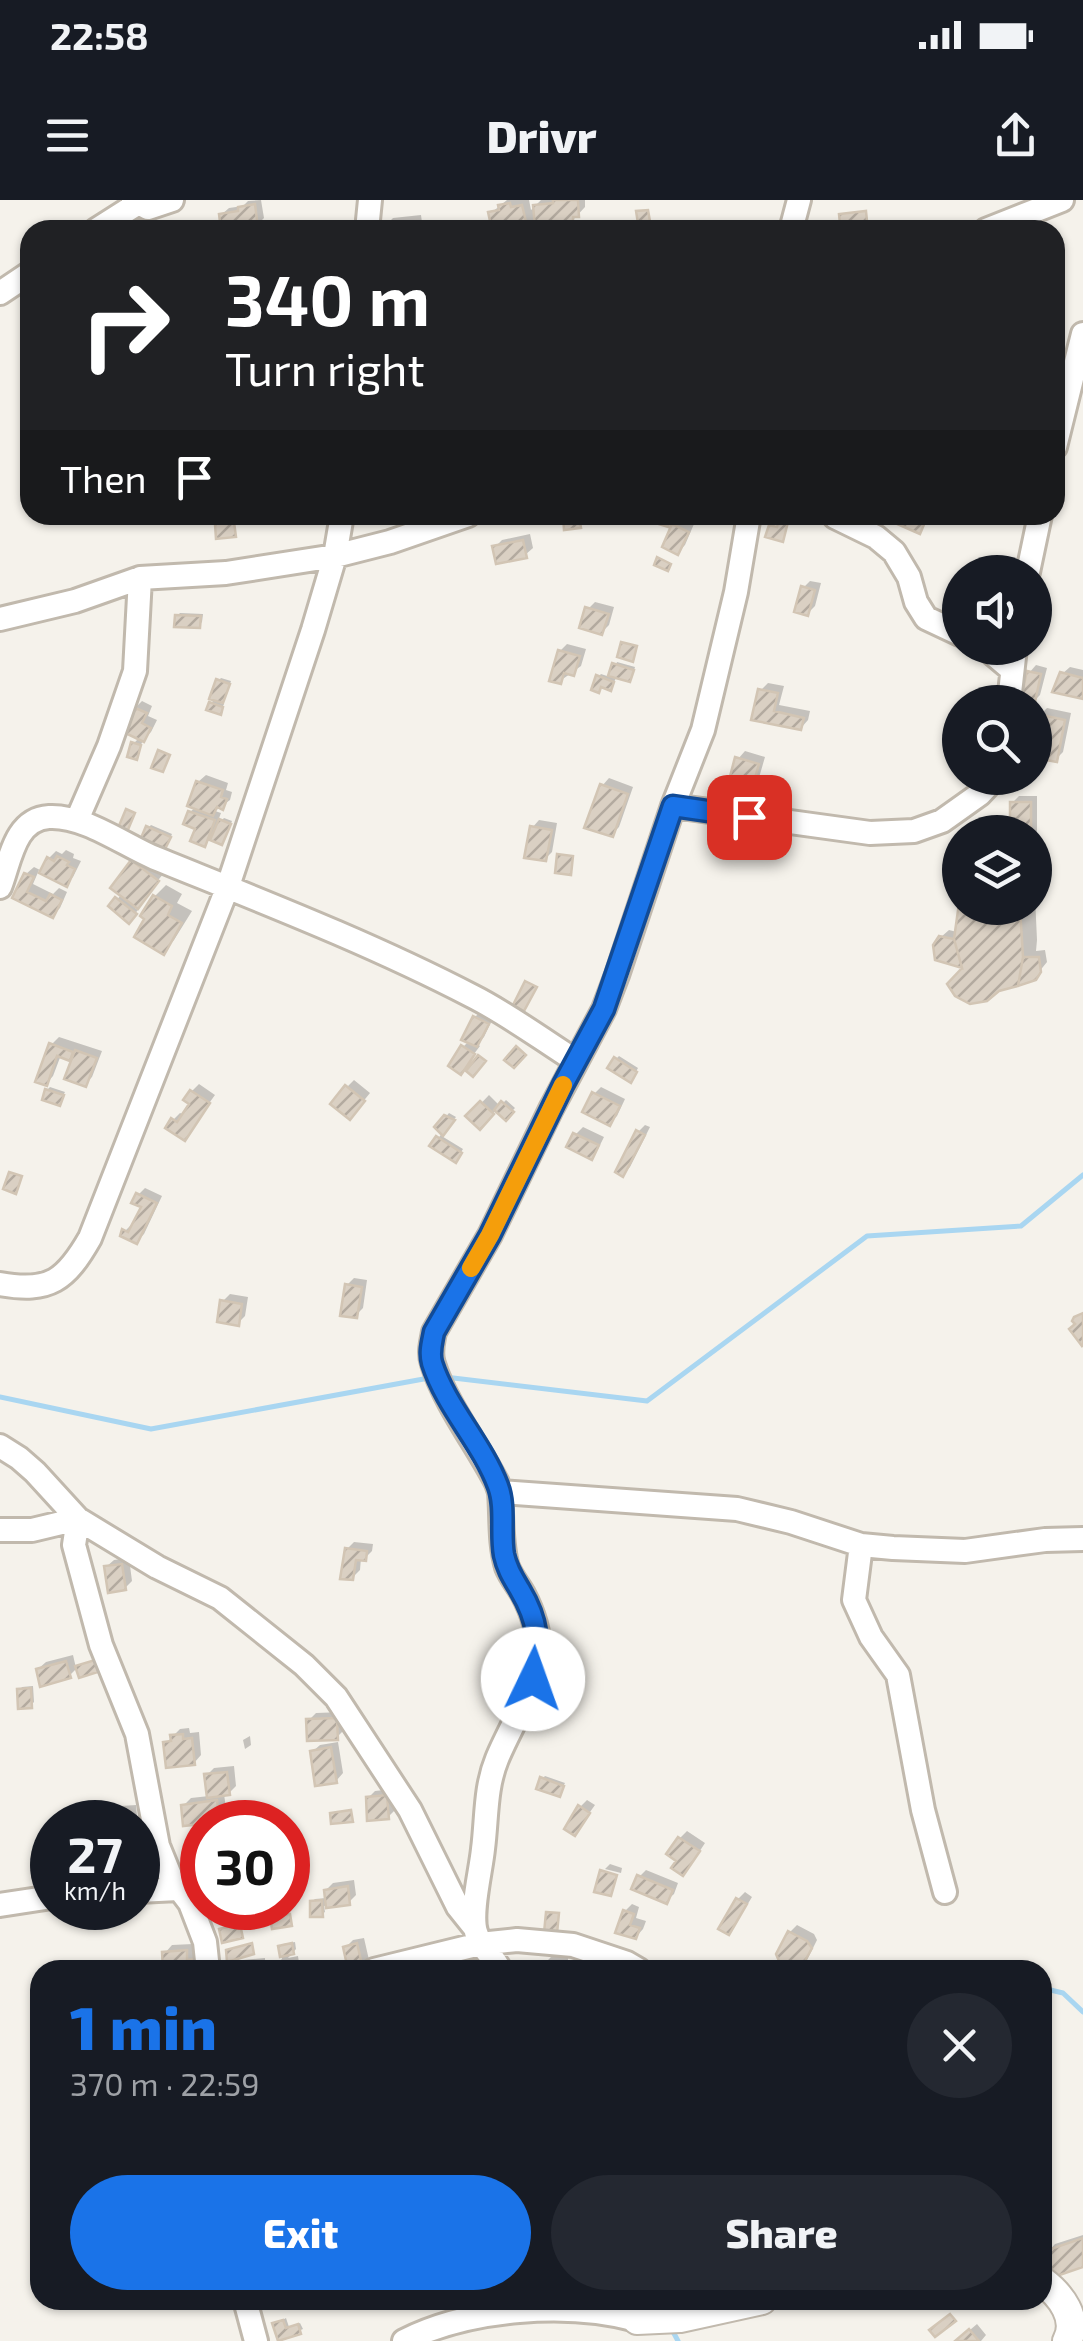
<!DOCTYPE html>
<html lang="en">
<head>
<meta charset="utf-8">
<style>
	:root { --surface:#171b24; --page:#242831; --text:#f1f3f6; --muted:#9ea1a6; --accent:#1a73e8 }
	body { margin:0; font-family:"Exo 2",sans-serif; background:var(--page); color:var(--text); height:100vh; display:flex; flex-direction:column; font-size:38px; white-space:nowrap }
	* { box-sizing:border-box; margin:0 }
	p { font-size:32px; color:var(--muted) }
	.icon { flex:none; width:55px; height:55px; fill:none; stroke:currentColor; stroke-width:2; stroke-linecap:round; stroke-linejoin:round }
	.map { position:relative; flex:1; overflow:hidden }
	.sheet { position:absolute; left:30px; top:1760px; width:1022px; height:350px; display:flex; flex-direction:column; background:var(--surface); border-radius:30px; box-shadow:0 2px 8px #0004 }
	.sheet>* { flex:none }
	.banner { position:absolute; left:20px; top:20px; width:1045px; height:305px; border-radius:30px; box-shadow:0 2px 8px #0004; background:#202124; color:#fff; overflow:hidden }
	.fabs { position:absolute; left:942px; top:355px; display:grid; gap:20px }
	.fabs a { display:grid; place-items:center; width:110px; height:110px; border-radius:50%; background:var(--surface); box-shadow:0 2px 8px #0004; font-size:50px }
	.speed { position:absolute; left:30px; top:1600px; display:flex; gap:20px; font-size:50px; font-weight:700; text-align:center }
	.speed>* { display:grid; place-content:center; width:130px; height:130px; border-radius:50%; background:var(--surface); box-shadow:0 2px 8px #0004; line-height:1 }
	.speed small { font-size:25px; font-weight:400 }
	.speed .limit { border:15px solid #d22; background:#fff; color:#111 }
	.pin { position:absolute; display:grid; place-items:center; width:85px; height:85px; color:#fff; margin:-42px; border-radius:20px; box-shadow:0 5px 15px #0006 }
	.me { position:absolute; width:110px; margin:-55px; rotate:3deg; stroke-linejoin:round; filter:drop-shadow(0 0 8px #0008) }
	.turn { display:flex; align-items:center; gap:35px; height:210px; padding:0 40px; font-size:45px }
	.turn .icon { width:130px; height:130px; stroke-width:2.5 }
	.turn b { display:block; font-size:70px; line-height:85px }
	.then { display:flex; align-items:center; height:95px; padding:0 40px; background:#0003; gap:20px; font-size:38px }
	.round { display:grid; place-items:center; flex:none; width:105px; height:105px; border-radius:52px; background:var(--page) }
	.summary { display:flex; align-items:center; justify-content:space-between; height:170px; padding:0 40px }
	h1 { font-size:60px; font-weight:800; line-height:75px; color:var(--accent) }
	.cta { display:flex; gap:20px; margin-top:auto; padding:20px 40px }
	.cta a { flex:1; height:115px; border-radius:60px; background:var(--accent); color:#fff; font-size:40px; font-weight:800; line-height:115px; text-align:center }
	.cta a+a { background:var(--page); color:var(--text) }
	.status { display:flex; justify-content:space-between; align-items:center; height:70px; padding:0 50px; background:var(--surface); direction:ltr }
	.status svg { height:28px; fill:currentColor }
	header { display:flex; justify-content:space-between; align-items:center; height:130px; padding:0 40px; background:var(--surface); font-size:45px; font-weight:800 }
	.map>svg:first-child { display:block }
	.shadow { fill:#0003 }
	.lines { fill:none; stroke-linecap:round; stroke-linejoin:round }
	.stream { stroke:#a9d6f1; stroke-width:5 }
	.building { fill:url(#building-hatch); stroke:#d2c5b4; stroke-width:2.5 }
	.minor-casing { stroke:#c1b9ad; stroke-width:28 }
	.tertiary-casing { stroke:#c1b9ad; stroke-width:32 }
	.minor { stroke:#fff; stroke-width:22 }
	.tertiary { stroke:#fff; stroke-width:28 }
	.route-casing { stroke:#114b97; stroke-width:25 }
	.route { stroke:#1a73e8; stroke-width:18 }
	.slow { stroke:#f59e0b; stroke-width:18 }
</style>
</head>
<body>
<div class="status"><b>22:58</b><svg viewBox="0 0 49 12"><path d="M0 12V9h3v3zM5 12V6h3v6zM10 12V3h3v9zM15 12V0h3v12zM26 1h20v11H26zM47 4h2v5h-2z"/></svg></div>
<header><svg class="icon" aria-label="menu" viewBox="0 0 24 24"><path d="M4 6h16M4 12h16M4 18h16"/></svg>Drivr<svg class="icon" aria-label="share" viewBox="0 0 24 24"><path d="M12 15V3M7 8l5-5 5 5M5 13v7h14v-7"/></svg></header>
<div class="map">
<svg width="1083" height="2141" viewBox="0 0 1083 2141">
	<defs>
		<pattern id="building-hatch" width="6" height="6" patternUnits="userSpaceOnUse" patternTransform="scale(2.5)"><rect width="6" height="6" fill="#dad0c3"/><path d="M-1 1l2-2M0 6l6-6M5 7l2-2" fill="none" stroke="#b3aa9f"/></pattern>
	</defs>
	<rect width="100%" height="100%" fill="#f5f2eb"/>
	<path class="shadow" d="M261,0L264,18L260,22L261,30H224L221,15L229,8L243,6L248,1Z
		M507,0H529L531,10L541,0H585V7L572,21L534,24L532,30H495L491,13Z
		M421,15L423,30H386V25L393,18Z
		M183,22L186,30H163L164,29Z
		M681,319L694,324L685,345L678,352L674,326Z
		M530,334L533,348L525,355L495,347L502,340Z
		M810,381L821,383L815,406L808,413L803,388Z
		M595,402L614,407L609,425L602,432L588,409Z
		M180,413L203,414L202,422L199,425L177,416Z
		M567,444L586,449L581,466L560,481V451Z
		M617,462L635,467L632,477L630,479L617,476L611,488L602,485L599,490L598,477L601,474L610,477Z
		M1036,465L1047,468L1040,495L1033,502L1023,500L1029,473Z
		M1070,467L1083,470V496L1062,474Z
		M221,478L231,481L225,498L220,503L224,504L220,512L211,503L216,498L218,481Z
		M768,483L784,486L779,505L810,511L808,520L801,528L754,518L761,490Z
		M142,501L152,506L148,516L157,520L151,532L143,540L136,557L133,544L140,537L135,508Z
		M1047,508L1071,513L1063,552L1056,559L1035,555V537L1040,515Z
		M745,551L765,557L756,588L748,595L738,559Z
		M206,575L228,583L226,590L232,592L230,600L215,611L221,613L216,626L224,618L232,621L224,639L211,638L205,644L190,612L196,607L198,582Z
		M609,578L633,587L619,627L612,634L602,586Z
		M1019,596H1037V631L1035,633L1013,632L1012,603Z
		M539,620L557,623L552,652L545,659L532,628Z
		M151,625L172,634L168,643L148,628Z
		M66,650L74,654L73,658L81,661L73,677L66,684L39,670L33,684L53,694L59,688L67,692L60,708L52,715L15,697L26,674L34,667L42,671L49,658L56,651L62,654Z
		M140,655L164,673L135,708L138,710L129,720L111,706L122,694L132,662Z
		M166,685L182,694L177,703L192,711L174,740L163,752L155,696Z
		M1035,696L1037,740L1036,751L1045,750L1047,762L1034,778L967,767L941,737L949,730L957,732L961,708H1035Z
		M482,810L494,816L484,837L477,844L480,846L461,871L463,847L469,841L475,817Z
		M59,837L102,851L92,877L85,884L74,860L61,855L53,876L46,884L51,845Z
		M619,856L638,868L633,877L616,859Z
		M354,880L370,893L357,909L347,887Z
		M199,884L215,895L184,938L173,920L180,913L185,915L192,903V891Z
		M50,887L65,892L59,903L47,890Z
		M601,887L625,899L617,916L610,923L594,894Z
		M489,895L500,906L506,900L515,908L506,917L497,909L480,927L469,916Z
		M449,913L456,917L445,930L440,935L463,949L458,957L438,938L443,933L437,927Z
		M645,925L650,927L630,967L623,974L638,932Z
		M583,927L604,937L598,949L591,957L570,946L576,934Z
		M145,988L162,996L144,1034L137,1041L125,1031L132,1024L134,1025L144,1006L138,995Z
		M354,1078L367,1080L363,1108L356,1115L347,1085Z
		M230,1094L248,1097L245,1116L238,1123L223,1101Z
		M354,1342L373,1344L372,1351L365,1358H361L360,1370L352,1378L347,1349Z
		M129,1358L132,1381L125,1388L106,1367L114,1360Z
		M73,1455L76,1468L81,1464L97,1459L100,1467L97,1470L78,1467L69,1476L38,1469L46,1462Z
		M33,1486L34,1502L31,1505L20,1490L22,1487Z
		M343,1512L344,1530L337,1537L309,1520L316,1513Z
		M189,1528L190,1533L199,1532L201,1555L194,1563L166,1543L180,1529Z
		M250,1536L251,1545L245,1549L243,1540Z
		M338,1542L343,1573L336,1581L312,1552L320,1545Z
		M234,1566L236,1586L229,1593L224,1594L228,1622H213L184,1605L191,1598L209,1596L207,1575L214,1568Z
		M545,1576L565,1583L559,1594L542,1579Z
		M393,1589L395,1610L388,1617L368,1598L375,1591Z
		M587,1600L595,1605L575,1633L580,1607Z
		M136,1605L138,1628V1622H98V1614L105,1607Z
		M687,1631L705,1643L690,1666L679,1660L680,1638Z
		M610,1664L622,1668L621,1673L605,1669Z
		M646,1670L678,1683L674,1694L666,1701L639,1677Z
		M354,1680L356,1695L349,1702L324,1706L325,1712L322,1714L312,1702L315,1699L327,1698L326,1690L333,1683Z
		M745,1692L752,1697L735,1725L728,1732L738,1699Z
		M632,1704L639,1707L636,1718L646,1721L643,1729L636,1737L619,1731L625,1711Z
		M797,1725L814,1734L817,1740L804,1766L800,1770H791L784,1766L790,1732Z
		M364,1738L369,1760L361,1767L346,1747L353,1740Z
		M295,1742L296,1749L288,1758L298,1756L300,1770H272L271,1767L282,1759L280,1747L283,1744Z
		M193,1744L194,1754L202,1753L203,1770H166L165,1753L172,1745Z
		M552,1756H568V1770H544L545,1763Z
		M265,1758V1770H226L233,1761Z
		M1043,1982L1050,2002L1042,2006V1983Z
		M1046,2011L1049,2021L1042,2027V2012Z
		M1083,2035V2064L1049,2054L1042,2060V2037L1048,2052L1055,2044Z
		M286,2118L289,2127L300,2123L303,2129L280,2139L275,2124Z
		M977,2124L986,2135L981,2141H957Z"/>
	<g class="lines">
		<path class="stream" d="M445,1177L647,1201L867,1036L1021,1026L1083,975
			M0,1197L151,1229L429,1178
			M1042,1788L1063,1793L1083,1812
			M670,2126L678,2141"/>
	</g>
	<path class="building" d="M553,0H578L579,17H573V23L535,27L533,5L553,3Z
		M510,3L511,7L522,5L528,30H492L488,12L499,10L498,5Z
		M255,4L258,28L254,30H221L219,14L238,11V7Z
		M648,10L651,27L639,30L636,11Z
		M866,11L867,21L840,24L839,14Z
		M415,21L416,30H384L383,24Z
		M563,315H579L581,328L564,330Z
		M651,315H672L668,327L649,321Z
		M898,315H928L920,334L895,323Z
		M780,316L789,318L783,342L765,337L769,325L777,327Z
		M234,322L236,337L216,339L215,324Z
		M672,324L689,332L678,355L662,347Z
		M523,340L527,358L496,364L492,346Z
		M657,357L671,364L668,371L654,365Z
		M801,386L815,390L808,416L794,412Z
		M585,407L609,414L602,435L579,428Z
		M175,415L201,416L200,428L174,427Z
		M621,442L637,446L633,462L617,457Z
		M558,450L580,456L574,476L564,473L561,484L549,481Z
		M612,463L634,470L630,482L608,476Z
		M1027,471L1041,474L1035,502H1020Z
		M1060,472L1083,478V499L1052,492Z
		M596,475L614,482L611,491L601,487L599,493L591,490Z
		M216,479L230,484L223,503L209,499Z
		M758,489L778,493L774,511L804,518L801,530L751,520Z
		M209,502L223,507L221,515L206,510Z
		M133,507L147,513L142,523L151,528L144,542L121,531Z
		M1037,514L1065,520L1057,562L1035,558Z
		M131,542L141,545L137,560L127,557Z
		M158,550L170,555L163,572L151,568Z
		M735,557L759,564L749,598L726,592Z
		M196,581L223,590L221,597L227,599L223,610L217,607L213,616L187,606Z
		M600,584L628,594L613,637L584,628Z
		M1010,602H1031V632H1010Z
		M126,609L135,613L127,632L118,628Z
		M188,611L215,620L205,647L190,641L195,629L183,624Z
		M219,619L231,624L222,645L210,640Z
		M146,626L171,637L165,649L141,638Z
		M530,626L552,630L546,661L524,658Z
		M557,654L573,656L571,675L555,673Z
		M57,656L69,662L67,665L75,669L67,687L39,673L47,657L54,661Z
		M131,660L159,681L138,709L110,688Z
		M24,673L34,677L27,692L46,701L50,694L62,700L53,718L12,698Z
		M153,695L172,706L168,715L182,723L164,755L134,737L144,719L140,716Z
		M960,696V708H1020L1023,757L1018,786L999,791L987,801L970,804L955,796L947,784L962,768L954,739Z
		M115,697L137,714L129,724L108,706Z
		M939,736L954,739L962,768L935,760L933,745Z
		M1023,757H1039L1041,772L1036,780L1018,786Z
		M525,781L537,787L524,811L513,805Z
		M473,816L489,824L477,847L461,840Z
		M49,843L73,852L70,861L57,856L47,886L35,882Z
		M461,845L475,854L461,875L448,866Z
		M516,846L526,855L514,868L504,860Z
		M75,850L97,858L86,887L64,879Z
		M478,855L486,861L473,877L466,871Z
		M614,857L637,872L631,883L607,868Z
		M345,885L365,901L350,920L330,904Z
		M45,889L64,895L60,906L42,900Z
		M190,890L210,903L185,941L165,928L171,918L177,922L189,904L183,900Z
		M592,892L620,906L610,926L582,912Z
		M480,901L494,914L480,930L465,916Z
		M501,901L514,912L506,921L494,910Z
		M444,915L455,920L443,936L434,927Z
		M636,930L645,935L623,977L615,972Z
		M573,933L599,945L592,960L566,947Z
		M436,936L462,953L456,963L429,946Z
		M9,972L22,976L16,994L3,989Z
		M136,993L157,1003L137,1044L120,1036L122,1029L128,1032L141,1007L131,1003Z
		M345,1084L362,1087L357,1118L340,1116Z
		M220,1100L242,1104L239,1126L217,1122Z
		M1083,1113V1145L1082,1146L1069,1129L1075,1124L1072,1121L1074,1117Z
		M345,1348L367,1351L366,1361L356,1360L353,1380L340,1379Z
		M122,1364L126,1390L108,1393L104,1366Z
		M95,1460L98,1472L79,1478L75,1466Z
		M66,1461L71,1478L40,1487L36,1469Z
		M31,1488L32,1508L18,1509L17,1489Z
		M337,1518L338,1540L307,1541L306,1519Z
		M183,1534V1539L192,1538L195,1565L166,1568L163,1542L171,1541L170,1535Z
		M331,1547L337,1583L315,1586L310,1551Z
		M227,1572L230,1595L207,1598L204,1574Z
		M540,1577L564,1586L560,1597L536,1589Z
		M387,1595L389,1619L367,1621L366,1597Z
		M217,1600L220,1622L183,1626L181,1605Z
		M578,1605L590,1613L575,1636L564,1629Z
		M351,1610L353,1622L331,1624L330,1613Z
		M130,1611L131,1622H96L95,1614Z
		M678,1637L700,1651L683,1676L671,1668L676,1661L666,1654Z
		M600,1670L617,1675L611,1696L594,1692Z
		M637,1675L673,1690L667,1704L631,1689Z
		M348,1686L350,1705L326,1708L324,1690Z
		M736,1698L747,1704L729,1735L718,1729Z
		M322,1700L323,1717H310V1701Z
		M623,1710L634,1714L630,1725L640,1728L636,1739L615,1733Z
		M546,1712L559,1713L557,1734L544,1733Z
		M290,1714L292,1726L272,1729L270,1717Z
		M240,1724L243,1738L222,1743L219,1729Z
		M788,1731L807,1741L812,1748L800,1770L782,1768L776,1754Z
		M252,1743L254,1754L227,1762L226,1750Z
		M292,1743L294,1754L280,1757L278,1746Z
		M357,1743L363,1769L348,1770L343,1747Z
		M187,1750V1760L196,1759V1770H163L162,1752Z
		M291,1762L293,1770H269V1766Z
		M542,1762H562V1770H542Z
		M258,1764L259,1770H224L223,1767Z
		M1083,2038V2067L1054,2077L1045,2051Z
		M950,2114L956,2121L935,2137L929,2130Z
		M283,2120L286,2128L298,2124L301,2134L278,2141L272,2123Z
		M969,2129L979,2141H955Z"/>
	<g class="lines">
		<g class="minor-casing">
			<path id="minor" d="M133,0L148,8L172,0
				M96,30L137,4
				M367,30L370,0
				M791,30L799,0
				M986,30L1062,0
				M0,93L30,73
				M1055,247L1083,134
				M835,317L876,337L894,352L909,377L916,402L926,418L960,434
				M1028,372L1040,315
				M0,419L75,401L140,378L226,373L335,356L390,342L468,315
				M986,448L1011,469
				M1009,502L1015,448
				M673,606L870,633L914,631L942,621L980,594L995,578
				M77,620L109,546L135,471L140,378
				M0,687C10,662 14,619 49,617C84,615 124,645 155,658C261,701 370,743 472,796C508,814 541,839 576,861
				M0,1084C50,1093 66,1080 90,1038L228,686L313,430L335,356L342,315
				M0,1246L19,1258L35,1272L78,1319L157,1367L220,1398L304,1465L336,1497L410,1610L458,1707L474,1727
				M500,1292L737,1309L791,1322L861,1345L893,1348L965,1351L1045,1340L1083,1339
				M0,1330H32L78,1319L74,1345L101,1445L137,1534L158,1646L171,1678L190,1703L205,1742L208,1770
				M861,1345L854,1400L871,1437L898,1475L923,1610L945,1692
				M138,1691L178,1689
				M0,1705L52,1697
				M374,1770L480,1744L517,1740L573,1745L627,1763L639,1770
				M500,1770C494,1756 480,1748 476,1732C470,1713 481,1670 483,1649C487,1618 485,1588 497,1559C509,1529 538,1484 539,1452C539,1432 532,1411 523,1394C518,1385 511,1377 507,1367C500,1344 502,1316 500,1292L497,1283C478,1246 445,1203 433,1164C429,1153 432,1143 434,1132L490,1035L551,909L604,809L617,775L673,606L703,530L736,392L749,315
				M245,2100L256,2141
				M404,2141C469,2108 568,2101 637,2120"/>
		</g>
		<g class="tertiary-casing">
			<path id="tertiary" d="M1042,2081C1061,2095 1079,2119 1067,2141
				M637,2120L680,2118L762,2100"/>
		</g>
		<use href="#minor" class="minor"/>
		<use href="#tertiary" class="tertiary"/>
	</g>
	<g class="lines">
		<g class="route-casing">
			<path id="route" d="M533,1479C541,1445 538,1420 520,1390C513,1378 507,1369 504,1355C500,1333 506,1307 498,1286C482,1243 446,1207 432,1163C429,1152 432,1143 434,1132L490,1035L563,885L604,809L673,606L749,617"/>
		</g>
		<use href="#route" class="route"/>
		<path class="slow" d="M471,1068L490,1035L563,885"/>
	</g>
</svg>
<div class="fabs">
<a><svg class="icon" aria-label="sound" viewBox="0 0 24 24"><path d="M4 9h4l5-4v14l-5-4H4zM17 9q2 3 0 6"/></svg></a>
<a><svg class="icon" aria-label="search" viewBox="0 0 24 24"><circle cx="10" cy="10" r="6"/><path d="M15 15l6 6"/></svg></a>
<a><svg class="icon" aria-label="layers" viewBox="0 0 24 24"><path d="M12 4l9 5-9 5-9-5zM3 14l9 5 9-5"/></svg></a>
</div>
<div class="speed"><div>27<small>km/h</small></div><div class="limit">30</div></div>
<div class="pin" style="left:749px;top:617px;background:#d93025"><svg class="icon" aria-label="arrive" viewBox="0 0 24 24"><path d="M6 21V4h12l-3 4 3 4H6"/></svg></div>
<svg class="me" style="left:533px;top:1479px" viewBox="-20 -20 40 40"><circle r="19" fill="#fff"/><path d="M0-13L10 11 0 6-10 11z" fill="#1a73e8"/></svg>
<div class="banner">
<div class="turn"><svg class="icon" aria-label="right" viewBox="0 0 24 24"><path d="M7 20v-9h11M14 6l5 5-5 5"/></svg><div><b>340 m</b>Turn right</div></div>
<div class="then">Then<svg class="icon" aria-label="arrive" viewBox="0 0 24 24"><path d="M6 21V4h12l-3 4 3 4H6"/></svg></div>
</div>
<section class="sheet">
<div class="summary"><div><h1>1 min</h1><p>370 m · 22:59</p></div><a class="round"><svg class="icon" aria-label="close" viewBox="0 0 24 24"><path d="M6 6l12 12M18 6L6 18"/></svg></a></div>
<div class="cta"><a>Exit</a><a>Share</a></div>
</section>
</div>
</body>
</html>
